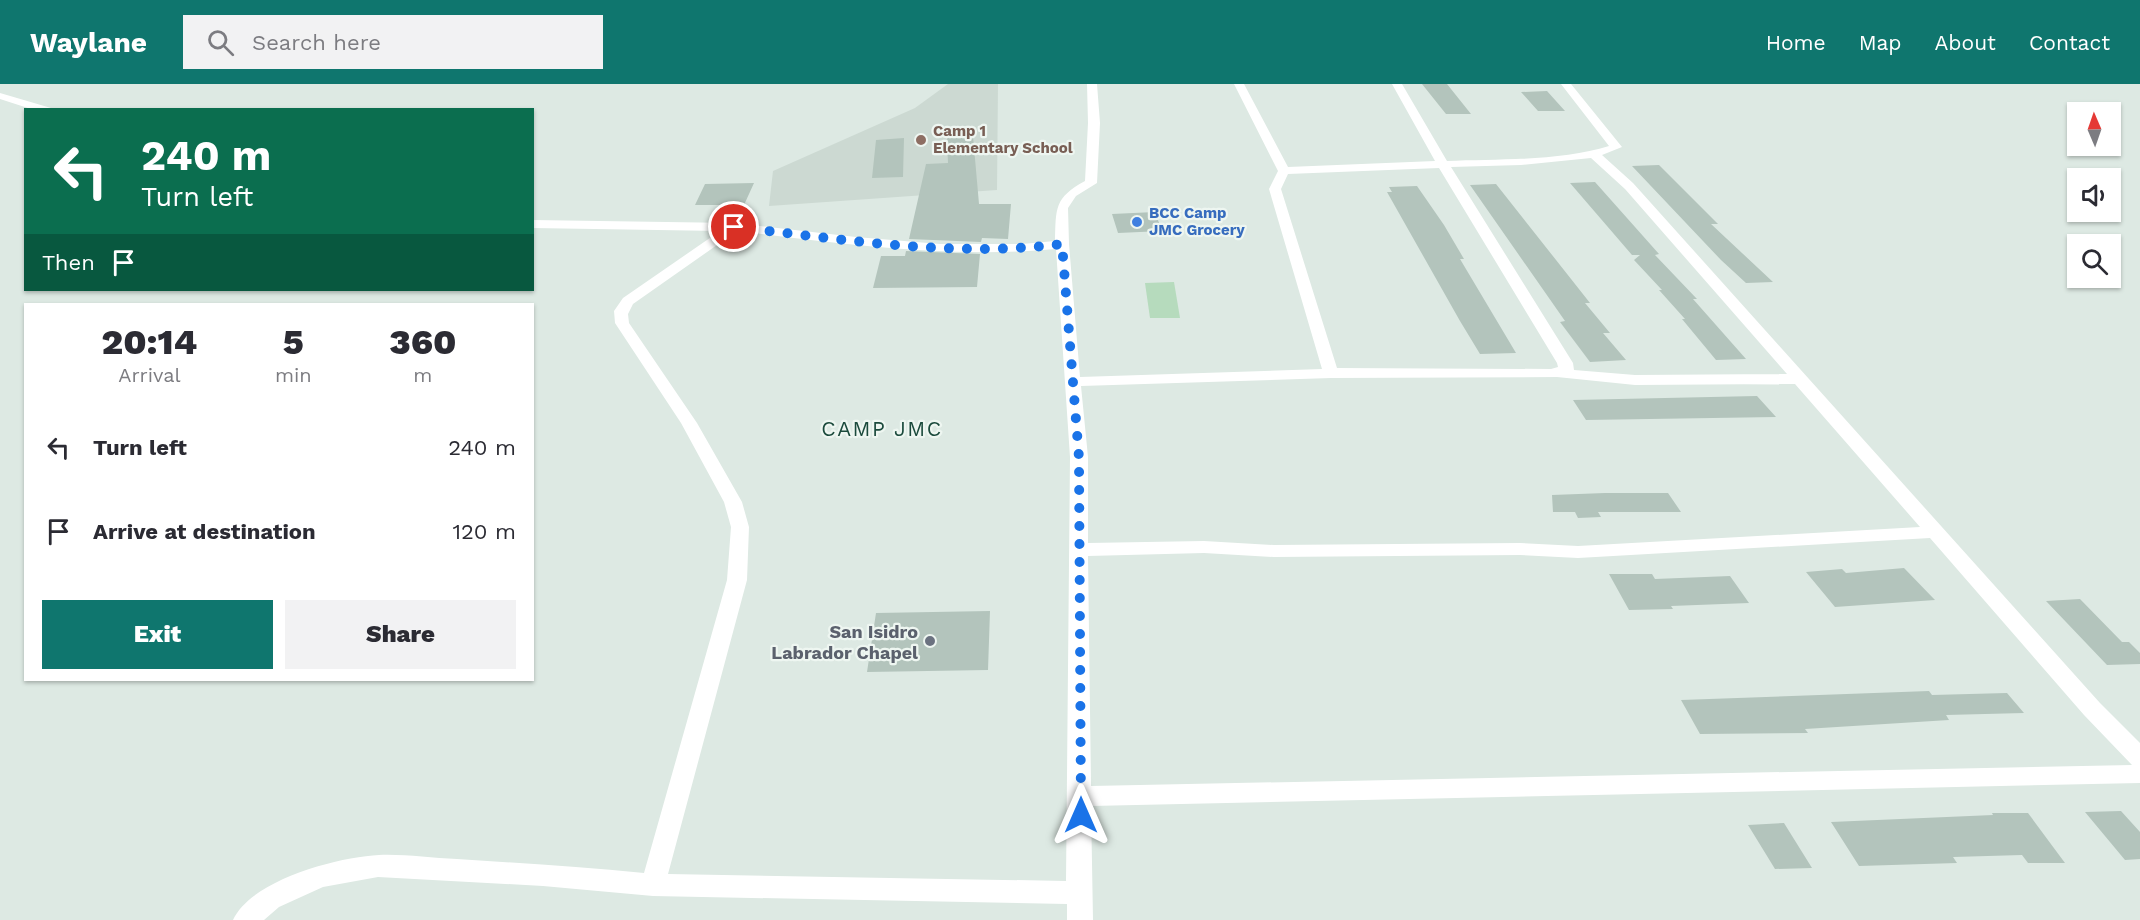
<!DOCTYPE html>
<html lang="en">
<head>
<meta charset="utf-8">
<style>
	:root { --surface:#fff; --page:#f2f2f3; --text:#2b2b33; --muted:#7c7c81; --accent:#0f766e }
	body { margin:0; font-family:"Work Sans",sans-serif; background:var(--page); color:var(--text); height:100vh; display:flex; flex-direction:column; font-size:22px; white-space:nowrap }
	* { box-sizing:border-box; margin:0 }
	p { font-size:20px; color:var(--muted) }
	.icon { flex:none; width:33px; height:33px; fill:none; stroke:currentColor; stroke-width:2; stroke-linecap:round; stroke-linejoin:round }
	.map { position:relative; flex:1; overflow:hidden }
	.side { position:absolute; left:24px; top:219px; width:510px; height:378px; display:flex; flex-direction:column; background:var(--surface); border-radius:0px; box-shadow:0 2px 4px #0004 }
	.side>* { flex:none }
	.guide { position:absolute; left:24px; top:24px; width:510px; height:183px; border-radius:0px; box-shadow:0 2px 4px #0004; background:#0b6e4f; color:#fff; overflow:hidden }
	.needle { width:39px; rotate:358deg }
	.controls { position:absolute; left:2067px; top:18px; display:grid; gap:12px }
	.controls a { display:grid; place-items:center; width:54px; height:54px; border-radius:0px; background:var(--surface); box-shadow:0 2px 4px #0004; font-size:30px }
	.pin { position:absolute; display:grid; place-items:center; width:51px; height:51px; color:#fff; margin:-26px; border:3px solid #fff; border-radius:50%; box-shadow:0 2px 6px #0007 }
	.me { position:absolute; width:66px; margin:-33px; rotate:0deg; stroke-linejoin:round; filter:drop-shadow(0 0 4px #0008) }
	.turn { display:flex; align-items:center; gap:21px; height:126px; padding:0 18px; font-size:27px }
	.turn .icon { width:78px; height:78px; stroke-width:2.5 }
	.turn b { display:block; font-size:42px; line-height:51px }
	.then { display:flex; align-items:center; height:57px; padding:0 18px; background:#0003; gap:12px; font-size:22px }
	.eta { display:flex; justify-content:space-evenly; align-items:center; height:102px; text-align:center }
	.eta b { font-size:36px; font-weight:800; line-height:42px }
	.cta { display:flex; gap:12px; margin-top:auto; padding:12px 18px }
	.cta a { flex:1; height:69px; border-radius:0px; background:var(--accent); color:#fff; font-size:24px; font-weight:800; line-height:69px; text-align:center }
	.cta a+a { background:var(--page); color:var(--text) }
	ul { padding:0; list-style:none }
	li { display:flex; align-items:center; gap:18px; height:84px; padding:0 18px }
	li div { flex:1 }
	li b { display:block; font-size:22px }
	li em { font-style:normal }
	header { display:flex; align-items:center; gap:36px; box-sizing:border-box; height:84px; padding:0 30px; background:var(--accent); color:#fff }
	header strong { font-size:28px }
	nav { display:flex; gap:33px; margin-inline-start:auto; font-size:21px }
	.search { width:420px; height:54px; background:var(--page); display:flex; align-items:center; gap:15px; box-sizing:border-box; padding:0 21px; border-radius:0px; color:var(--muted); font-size:22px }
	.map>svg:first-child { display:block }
	.built { fill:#ccd9d2 }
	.green { fill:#b6dbbd }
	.building { fill:#b3c4bc }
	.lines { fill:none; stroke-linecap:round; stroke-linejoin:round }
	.minor { fill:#fff; fill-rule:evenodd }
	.route { stroke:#1a73e8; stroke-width:10; stroke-dasharray:0 18 }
	.education-dot { fill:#8d6e63; stroke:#eef6f1; stroke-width:2 }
	.shop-dot { fill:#3f7fe0; stroke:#eef6f1; stroke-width:2 }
	.worship-dot { fill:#6b7280; stroke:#eef6f1; stroke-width:2 }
	.labels { text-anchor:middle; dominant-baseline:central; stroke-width:4.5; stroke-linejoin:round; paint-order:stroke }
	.far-education-label { font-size:15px; font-weight:bold; fill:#785e54; stroke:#eef6f1; text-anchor:start }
	.far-shop-label { font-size:15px; font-weight:bold; fill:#366cbe; stroke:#eef6f1; text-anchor:start }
	.worship-label { font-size:18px; font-weight:bold; fill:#5b616d; stroke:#eef6f1; text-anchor:end }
	.quarter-label { font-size:21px; letter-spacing:1.5px; fill:#1b4a3c; stroke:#eef6f1 }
</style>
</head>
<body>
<header>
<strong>Waylane</strong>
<div class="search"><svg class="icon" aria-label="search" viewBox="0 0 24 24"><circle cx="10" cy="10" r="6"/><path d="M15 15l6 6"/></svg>Search here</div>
<nav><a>Home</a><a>Map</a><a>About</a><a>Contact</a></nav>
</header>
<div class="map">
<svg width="2140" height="836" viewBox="0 0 2140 836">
	<rect width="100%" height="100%" fill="#dde9e3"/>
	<path class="built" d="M948,0H998L997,106L769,122L773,87L915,24Z"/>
	<path class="green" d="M1174,198L1180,234H1150L1145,199Z"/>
	<path class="building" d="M1422,0H1447L1471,30H1446Z
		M1547,7L1565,27H1538L1521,8Z
		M973,52L979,120H1011L1008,155L982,154L981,158L909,155L926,80L948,79L947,53Z
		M904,54L903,93L872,94L876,56Z
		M1659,81L1718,140H1711L1773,198L1746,199L1721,176L1632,82Z
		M1595,98L1659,170L1655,171L1697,215H1693L1746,275L1716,276L1682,235H1685L1659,206H1662L1634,176L1640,171H1632L1570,99Z
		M754,99L744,121H695L705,100Z
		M1496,100L1590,219H1585L1610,249H1603L1626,276L1590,278L1560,238L1565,237L1470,101Z
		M1417,102L1444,141L1464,175H1460L1516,269L1480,270L1460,237L1387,108H1392L1389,103Z
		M1155,128L1162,147L1118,149L1112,130Z
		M906,167L980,170L977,203L873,204L881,172H905Z
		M1757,312L1776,333L1586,336L1573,316Z
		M1605,409H1668L1681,428H1598L1601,433L1578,434L1575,428H1553L1552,411Z
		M1904,484L1935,516L1835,523L1806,488L1842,485L1846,489Z
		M1609,490H1652L1655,495L1730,492L1749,519L1671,522L1673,525L1629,526Z
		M2080,515L2122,558H2129L2140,569V580L2107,581L2046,517Z
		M990,527L988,586L867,588L876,529Z
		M1929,607L1932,611L2007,609L2024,629L1946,631L1949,636L1805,645L1808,649L1700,650L1681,616Z
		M2121,727L2140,748V775L2125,776L2085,728Z
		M1992,729H2028L2065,779H2028L2022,771L1953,773L1957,779L1859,782L1831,738L1993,731Z
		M1784,739L1812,784L1775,785L1748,741Z"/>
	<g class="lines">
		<path class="minor" d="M1087,0H1097L1100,39L1097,99L1076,112L1068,124L1069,160L1080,293L1322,285L1269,105L1278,87L1234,0H1244L1288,83L1435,77L1392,0H1402L1447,77C1497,75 1562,77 1609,62L1561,0H1571L1622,63L1602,71L1633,99L2100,619L2140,659V699L1091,722L1093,836H1067V820L653,812L543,802L378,793L323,803L279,823L264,836H233C251,796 338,773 379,771C404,770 431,774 457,775C519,779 581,783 644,789L727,496L731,443L724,418L681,339L615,239L614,227L623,214L720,147L532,144V136L734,139L856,153L940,160H1022L1055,157C1056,124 1054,114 1085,97L1088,39ZM1591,74L1625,105L1787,290L1635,291L1574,286L1573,279L1451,83L1521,81ZM1439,84L1557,279L1558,283L1551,285L1337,284L1281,105L1288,90ZM737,147C843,160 949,175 1056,165L1070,373L1066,797L668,790L747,496L749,443L742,418L697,339L629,239L628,230L633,220ZM1557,293L1635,301L1795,300L1920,443L1578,462L1520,459L1274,461L1204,457L1088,459V373L1081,302L1331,294ZM1930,454L2084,631L2132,681L1091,702L1088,472L1204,469L1274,473L1520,471L1578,474Z
			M0,9L51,24L52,26H34L0,15Z"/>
	</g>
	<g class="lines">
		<path class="route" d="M734,143C842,155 954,174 1062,160L1079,374L1081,731"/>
	</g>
	<circle class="education-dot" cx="921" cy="56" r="6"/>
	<circle class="shop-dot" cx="1137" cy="138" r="6"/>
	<circle class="worship-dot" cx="930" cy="557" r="6"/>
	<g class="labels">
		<g class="far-education-label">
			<text x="933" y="47">Camp 1<tspan x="933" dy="17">Elementary School</tspan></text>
		</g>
		<g class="far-shop-label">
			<text x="1149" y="129">BCC Camp<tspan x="1149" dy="17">JMC Grocery</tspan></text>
		</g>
		<g class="worship-label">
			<text x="918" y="547">San Isidro<tspan x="918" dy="21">Labrador Chapel</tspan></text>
		</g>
		<g class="quarter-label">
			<text x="882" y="344">CAMP JMC</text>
		</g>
	</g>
</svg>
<div class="controls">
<a><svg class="needle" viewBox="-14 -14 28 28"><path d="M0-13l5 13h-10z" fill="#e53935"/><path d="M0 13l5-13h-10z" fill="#7c7c81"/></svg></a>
<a><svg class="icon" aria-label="sound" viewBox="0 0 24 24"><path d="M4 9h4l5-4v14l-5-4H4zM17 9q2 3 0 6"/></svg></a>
<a><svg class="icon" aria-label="search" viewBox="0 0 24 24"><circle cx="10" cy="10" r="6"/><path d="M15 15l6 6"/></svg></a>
</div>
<div class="pin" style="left:734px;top:143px;background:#d93025"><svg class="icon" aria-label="arrive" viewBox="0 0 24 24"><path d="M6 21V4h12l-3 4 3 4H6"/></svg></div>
<svg class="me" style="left:1081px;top:731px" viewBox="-20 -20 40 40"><path d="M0-17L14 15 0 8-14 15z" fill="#1a73e8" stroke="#fff" stroke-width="4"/></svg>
<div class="guide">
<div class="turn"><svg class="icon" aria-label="left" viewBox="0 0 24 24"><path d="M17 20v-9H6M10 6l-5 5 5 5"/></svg><div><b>240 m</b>Turn left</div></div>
<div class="then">Then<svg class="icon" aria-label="arrive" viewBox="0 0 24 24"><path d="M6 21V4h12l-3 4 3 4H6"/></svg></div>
</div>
<section class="side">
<div class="eta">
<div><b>20:14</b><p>Arrival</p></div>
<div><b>5</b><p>min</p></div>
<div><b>360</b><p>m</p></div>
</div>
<ul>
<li><svg class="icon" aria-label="left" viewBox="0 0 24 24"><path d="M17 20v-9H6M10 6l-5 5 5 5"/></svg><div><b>Turn left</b></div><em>240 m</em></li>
<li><svg class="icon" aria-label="arrive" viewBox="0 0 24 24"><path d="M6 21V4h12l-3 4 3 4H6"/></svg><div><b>Arrive at destination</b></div><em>120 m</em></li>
</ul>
<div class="cta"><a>Exit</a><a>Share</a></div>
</section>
</div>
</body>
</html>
